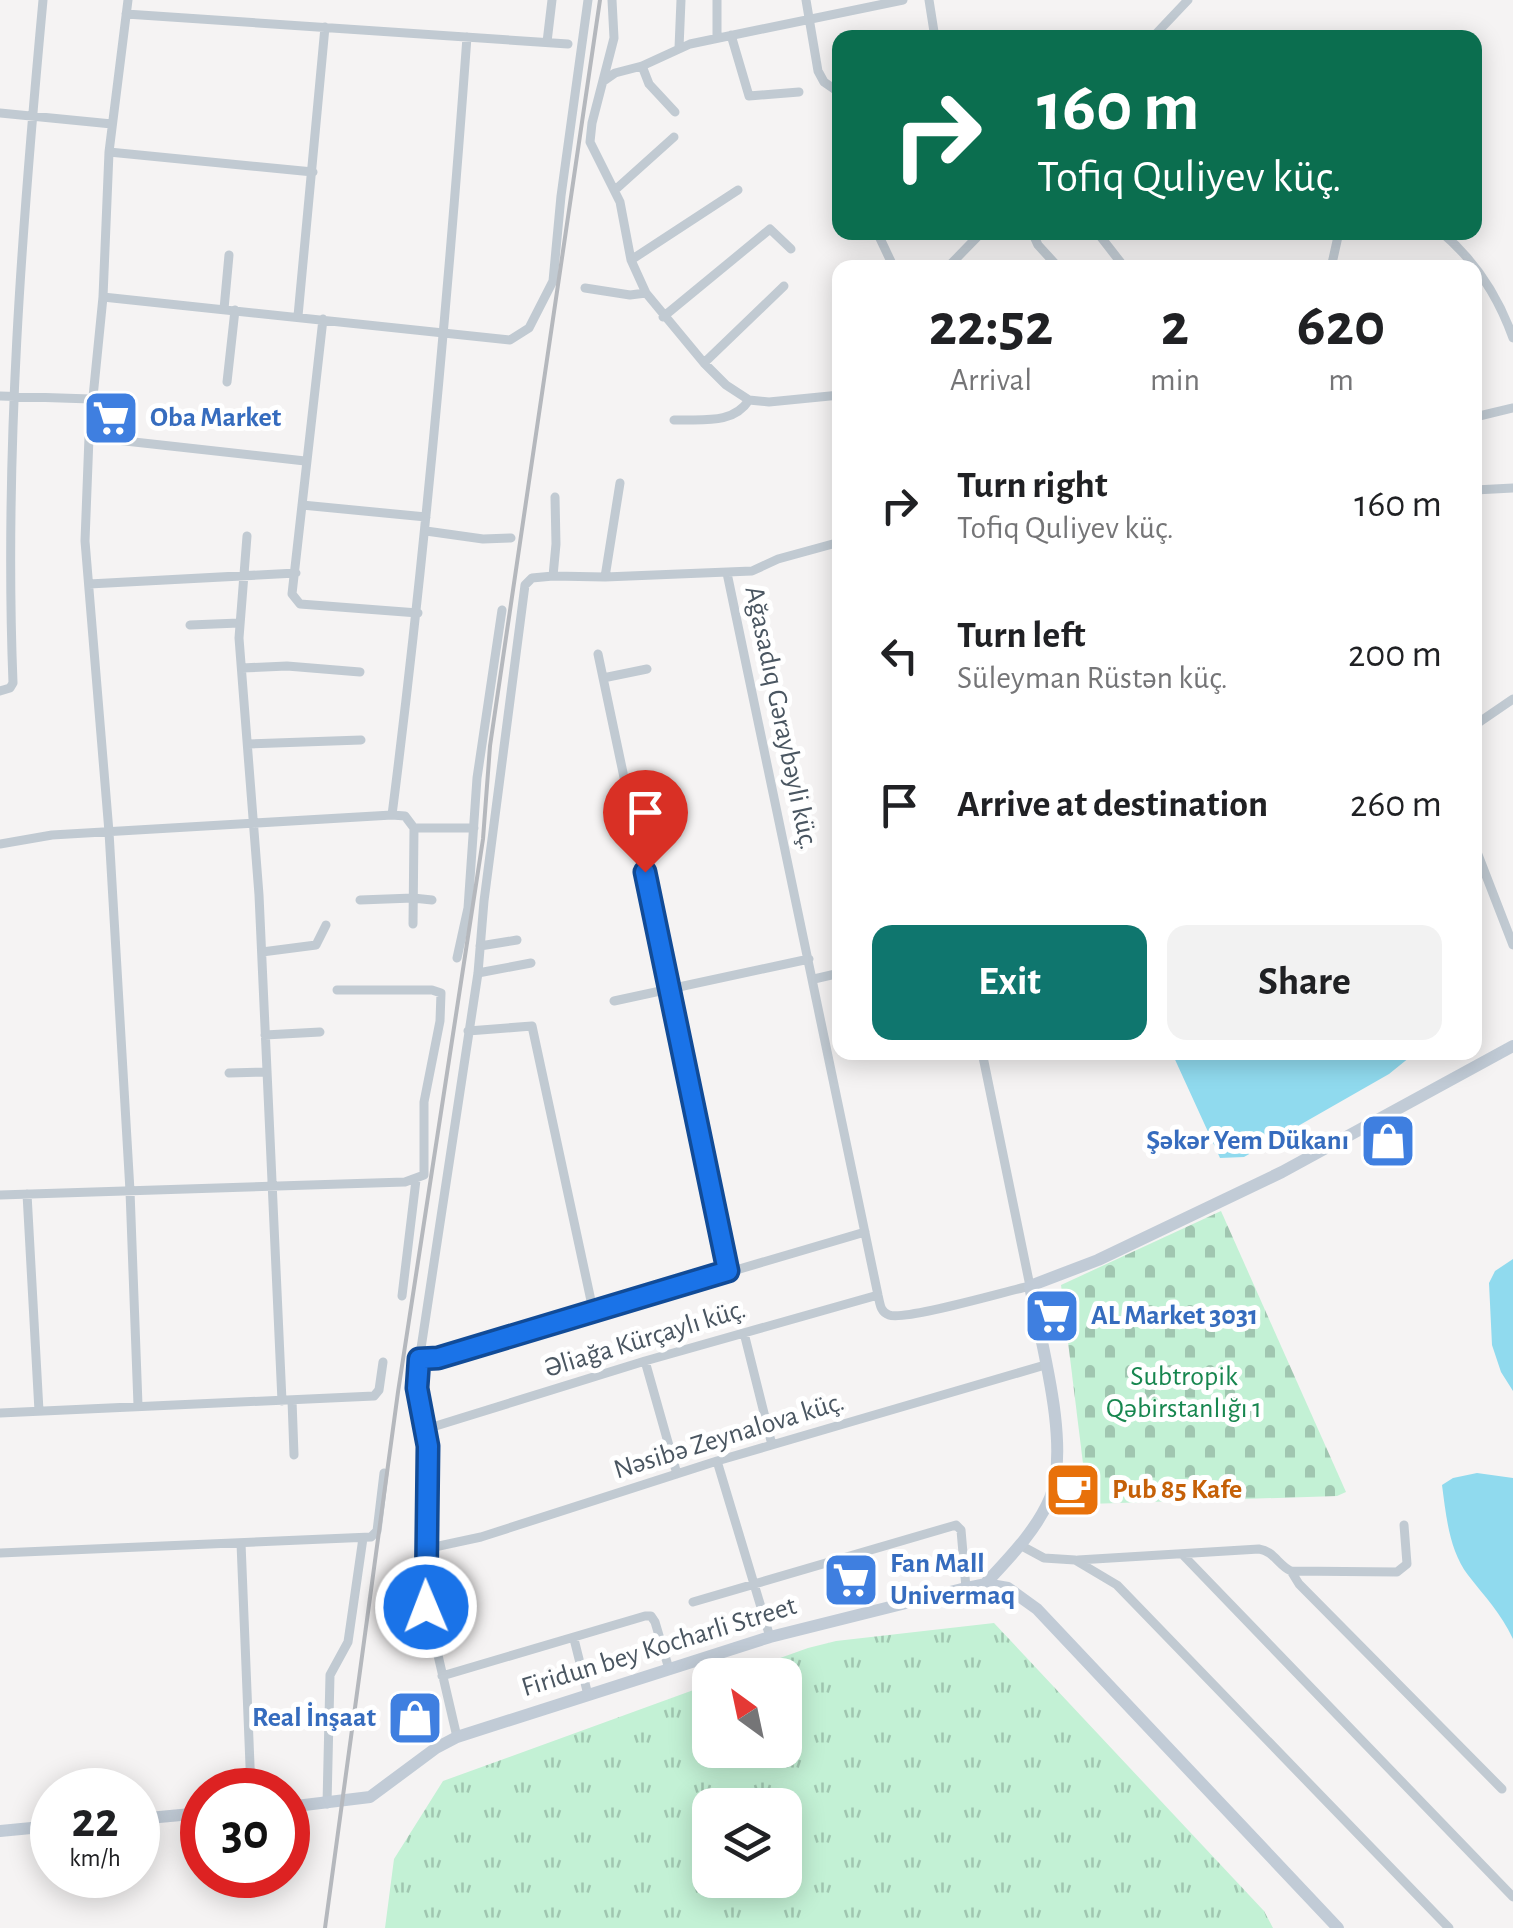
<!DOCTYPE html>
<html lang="en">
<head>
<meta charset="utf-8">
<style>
	:root { --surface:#fff; --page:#f2f2f2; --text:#202124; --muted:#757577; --accent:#0f766e }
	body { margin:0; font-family:"Alegreya Sans",sans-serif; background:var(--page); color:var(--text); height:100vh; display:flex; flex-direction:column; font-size:38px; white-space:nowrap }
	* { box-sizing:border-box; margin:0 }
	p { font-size:32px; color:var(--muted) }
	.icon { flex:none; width:55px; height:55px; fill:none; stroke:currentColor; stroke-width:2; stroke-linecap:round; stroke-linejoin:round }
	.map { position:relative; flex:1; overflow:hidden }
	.panel { position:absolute; left:832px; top:260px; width:650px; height:800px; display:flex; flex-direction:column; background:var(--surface); border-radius:20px; box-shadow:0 5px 25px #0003 }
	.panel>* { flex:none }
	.guide { position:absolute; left:832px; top:30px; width:650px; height:210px; border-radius:20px; box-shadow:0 5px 25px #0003; background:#0b6e4f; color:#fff; overflow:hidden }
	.needle { width:65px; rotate:327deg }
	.buttons { position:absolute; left:692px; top:1658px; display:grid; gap:20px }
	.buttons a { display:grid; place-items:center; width:110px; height:110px; border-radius:20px; background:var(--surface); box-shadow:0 5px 25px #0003; font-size:50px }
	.speed { position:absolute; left:30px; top:1768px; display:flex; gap:20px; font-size:50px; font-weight:700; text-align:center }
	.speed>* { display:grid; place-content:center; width:130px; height:130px; border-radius:50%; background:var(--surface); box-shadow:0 5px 25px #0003; line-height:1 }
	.speed small { font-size:25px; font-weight:400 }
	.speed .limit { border:15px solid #d22; background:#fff; color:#111 }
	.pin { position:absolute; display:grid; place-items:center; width:85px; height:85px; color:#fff; margin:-102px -42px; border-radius:50% 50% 50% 0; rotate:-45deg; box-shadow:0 0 10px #0007 }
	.pin .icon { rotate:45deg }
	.me { position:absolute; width:110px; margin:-55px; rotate:359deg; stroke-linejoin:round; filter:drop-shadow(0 0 8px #0008) }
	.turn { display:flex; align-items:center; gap:35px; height:210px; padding:0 40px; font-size:45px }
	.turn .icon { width:130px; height:130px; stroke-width:2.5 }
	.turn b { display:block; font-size:70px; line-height:85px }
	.eta { display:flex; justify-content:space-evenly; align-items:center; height:170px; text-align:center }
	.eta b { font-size:60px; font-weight:700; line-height:70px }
	.action { display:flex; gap:20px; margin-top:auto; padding:20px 40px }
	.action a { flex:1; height:115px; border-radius:20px; background:var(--accent); color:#fff; font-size:40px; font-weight:700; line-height:115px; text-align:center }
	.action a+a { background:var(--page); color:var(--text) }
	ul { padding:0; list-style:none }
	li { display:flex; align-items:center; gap:30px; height:150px; padding:0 40px }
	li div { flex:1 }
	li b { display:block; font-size:38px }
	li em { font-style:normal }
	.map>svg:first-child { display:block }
	.grass { fill:url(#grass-tufts); fill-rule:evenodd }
	.cemetery { fill:url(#cemetery-stones) }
	.water { fill:#90daee }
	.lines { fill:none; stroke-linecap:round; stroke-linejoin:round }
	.street { stroke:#c1cad2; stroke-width:9 }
	.secondary { stroke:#c1cbd6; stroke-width:12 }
	.rail { stroke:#b5b8bd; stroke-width:4 }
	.route-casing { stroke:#114b97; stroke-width:25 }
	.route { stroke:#1a73e8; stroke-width:18 }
	.labels { text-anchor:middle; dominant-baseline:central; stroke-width:10; stroke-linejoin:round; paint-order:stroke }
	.shop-label { font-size:28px; font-weight:bold; fill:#366cbe; stroke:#fff; text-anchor:start }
	.street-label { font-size:28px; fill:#4a5661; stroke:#fff }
	.park-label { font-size:28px; fill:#17864f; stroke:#fff }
	.food-label { font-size:28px; font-weight:bold; fill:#c56008; stroke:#fff; text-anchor:start }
</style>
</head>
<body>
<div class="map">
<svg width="1513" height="1928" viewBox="0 0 1513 1928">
	<defs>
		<pattern id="grass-tufts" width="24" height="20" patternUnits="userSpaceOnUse" patternTransform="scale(2.5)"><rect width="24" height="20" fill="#c3f1d5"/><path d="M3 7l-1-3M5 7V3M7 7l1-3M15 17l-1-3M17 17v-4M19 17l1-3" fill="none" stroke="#a0c6b0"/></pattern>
		<pattern id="cemetery-stones" width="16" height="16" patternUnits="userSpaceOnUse" patternTransform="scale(2.5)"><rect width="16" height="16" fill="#c3f1d5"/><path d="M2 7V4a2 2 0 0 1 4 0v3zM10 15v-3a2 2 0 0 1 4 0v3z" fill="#a0c6b0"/></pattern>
	</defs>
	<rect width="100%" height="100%" fill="#f5f3f3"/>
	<path class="grass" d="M994,1623L1264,1911L1273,1928H385L394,1859L443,1781L710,1684V1750H785V1675H733L808,1648L836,1641ZM710,1805H785V1880H710Z"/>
	<path class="cemetery" d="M1221,1211L1346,1492L1337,1496L1088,1504L1061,1285Z"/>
	<path class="water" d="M1172,1053H1415L1389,1074L1244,1157L1220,1158Z
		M1513,1259V1391L1501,1372L1492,1345L1489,1283L1495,1271Z
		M1477,1473L1513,1478V1639C1501,1613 1485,1597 1468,1575C1449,1550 1446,1515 1442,1485L1453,1478Z"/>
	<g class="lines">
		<path class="street" d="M128,0L109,152L103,297L89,437L85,541L109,832L130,1191L138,1405
			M612,0L614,38L592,123L590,142L620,202L631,260L646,293L704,363L726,385L749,400L769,402L840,395
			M717,0V38
			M806,0L818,71L824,82L840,93
			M929,0L935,38
			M126,14L568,44
			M731,35L749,96L799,92
			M1152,38L1188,0
			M547,42L552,0
			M679,48L681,0
			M642,66L649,84L675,112
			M605,80L615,73L642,66L690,44L903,0
			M0,113L112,124
			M109,152L313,172
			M615,190L674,137
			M877,232L894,268
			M1032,232L1038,245L1059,268
			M1097,232L1125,268
			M1441,232C1476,261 1498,296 1513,338
			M631,260L738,190
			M947,268L982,232
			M1331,268L1339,232
			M585,288L630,295L646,293
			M103,297L510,340L529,328L553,281L561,196L588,0
			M224,309L229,255
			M298,316L325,27
			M663,317L770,229L791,249
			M323,319L292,594L300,604L418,613
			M704,363L784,286
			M227,382L235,310
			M0,396L91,399
			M1475,417L1513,408
			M674,420C702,419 733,425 749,400
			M89,437L305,461
			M1475,490L1513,488
			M302,505L426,517
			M426,531L483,539L511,538
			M247,536L239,638L259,895L282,1401
			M727,573L878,1295C880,1303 880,1312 889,1315C905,1321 1007,1291 1030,1286L982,1052
			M553,576L605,577L752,571L778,559L840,542
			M605,577L620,483
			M89,584L296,573
			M190,625L239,623
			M598,654L728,1271
			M242,668L287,666L360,672
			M603,678L647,669
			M0,691L10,688L13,683C4,455 22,226 43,0
			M1475,725L1513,699
			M248,744L361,740
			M392,815C425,556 448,298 467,37
			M0,844L52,835L392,815L405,816L414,828H474
			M1475,847L1513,945
			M360,900L413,898L432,900
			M413,924L414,828
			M480,946L517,940
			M262,952L316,945L326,925
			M457,958L468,908L477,778L502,610
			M478,973L531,963
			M814,979L840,973
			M614,1001L809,959
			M468,1031L532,1026L593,1310
			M265,1035L320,1032
			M229,1073L267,1072
			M27,1194L39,1411
			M0,1195L405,1182L424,1175V1102L440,1021L441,993L432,990H337
			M402,1296L416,1180
			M744,1333L772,1445
			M419,1359L438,1358L865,1232
			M645,1361L677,1474
			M292,1400L294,1455
			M0,1413L374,1396L379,1390L383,1362
			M426,1429L645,1361L878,1295
			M717,1461L770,1637
			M241,1543L251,1790
			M1020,1545L1044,1558L1075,1560L1117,1585L1449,1928
			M425,1549L481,1537L717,1461L1045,1365
			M0,1553L371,1537L377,1531L384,1473
			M1182,1554L1513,1897
			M1078,1560L1259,1549C1274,1551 1278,1565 1291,1571L1397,1572L1407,1564L1404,1525
			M1291,1571L1299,1584L1502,1789
			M693,1602L956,1525L961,1530L966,1588
			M574,1639L588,1695
			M442,1676L645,1616H651L655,1622L669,1669
			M457,1737L424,1595L428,1446L418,1402V1368L478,973L484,901L525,585L532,578L553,576L556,544L555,497
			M327,1804L330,1675L348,1642L363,1538"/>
		<path class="secondary" d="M985,1584C1009,1558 1036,1531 1050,1498C1071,1447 1041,1342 1030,1286L1098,1260L1282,1172L1513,1046
			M288,1807L370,1797L436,1748L457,1737L770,1637L966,1588L985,1584L1008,1588L1037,1609L1338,1928
			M138,1819L202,1813
			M0,1831L52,1826"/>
		<path class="rail" d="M325,1928L398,1392L483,839L490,746L600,0"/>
	</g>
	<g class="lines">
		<g class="route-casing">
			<path id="route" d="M426,1607L428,1446L417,1388L419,1359L438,1358L728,1271L645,872"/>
		</g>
		<use href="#route" class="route"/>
	</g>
	<defs>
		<g id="supermarket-square" transform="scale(2.875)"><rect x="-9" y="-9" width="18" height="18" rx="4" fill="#3f7fe0" stroke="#fff"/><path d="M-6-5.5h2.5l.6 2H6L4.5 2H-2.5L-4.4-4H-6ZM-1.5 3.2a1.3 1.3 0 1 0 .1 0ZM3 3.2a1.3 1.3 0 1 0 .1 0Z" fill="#fff"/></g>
		<g id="shop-square" transform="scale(2.875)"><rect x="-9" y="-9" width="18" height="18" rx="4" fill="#3f7fe0" stroke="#fff"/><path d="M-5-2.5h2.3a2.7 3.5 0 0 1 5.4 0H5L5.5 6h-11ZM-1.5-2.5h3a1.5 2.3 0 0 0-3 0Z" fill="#fff"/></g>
		<g id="cafe-square" transform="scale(2.875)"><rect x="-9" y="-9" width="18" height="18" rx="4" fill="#e8710a" stroke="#fff"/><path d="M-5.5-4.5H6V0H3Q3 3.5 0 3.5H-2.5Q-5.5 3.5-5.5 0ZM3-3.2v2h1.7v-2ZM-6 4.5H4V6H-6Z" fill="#fff"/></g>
	</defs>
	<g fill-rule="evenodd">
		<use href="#supermarket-square" x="111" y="418"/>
		<use href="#shop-square" x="1388" y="1141"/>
		<use href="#supermarket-square" x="1052" y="1316"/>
		<use href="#cafe-square" x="1073" y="1490"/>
		<use href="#supermarket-square" x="851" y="1580"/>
		<use href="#shop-square" x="415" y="1718"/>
	</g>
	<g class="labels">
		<g class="shop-label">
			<text x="150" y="418">Oba Market</text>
			<text x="1349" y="1141" text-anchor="end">Şəkər Yem Dükanı</text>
			<text x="1091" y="1316">AL Market 3031</text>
			<text x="890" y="1564">Fan Mall<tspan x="890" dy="32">Univermaq</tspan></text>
			<text x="376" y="1718" text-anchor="end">Real İnşaat</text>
		</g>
		<g class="street-label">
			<text transform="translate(781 718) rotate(78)">Ağasadıq Gəraybəyli küç.</text>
			<text transform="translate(645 1339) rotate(-17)">Əliağa Kürçaylı küç.</text>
			<text transform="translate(729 1436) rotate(-17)">Nəsibə Zeynalova küç.</text>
			<text transform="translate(659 1647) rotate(-17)">Firidun bey Kocharli Street</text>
		</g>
		<g class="park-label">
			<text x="1184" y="1377">Subtropik<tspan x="1184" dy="32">Qəbirstanlığı 1</tspan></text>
		</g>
		<g class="food-label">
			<text x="1112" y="1490">Pub 85 Kafe</text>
		</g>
	</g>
</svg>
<div class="buttons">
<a><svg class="needle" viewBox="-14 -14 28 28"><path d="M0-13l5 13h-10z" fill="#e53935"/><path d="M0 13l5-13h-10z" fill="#757577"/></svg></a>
<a><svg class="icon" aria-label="layers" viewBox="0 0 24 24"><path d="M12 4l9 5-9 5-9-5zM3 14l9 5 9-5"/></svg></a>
</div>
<div class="speed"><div>22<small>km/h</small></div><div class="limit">30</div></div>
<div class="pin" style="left:645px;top:872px;background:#d93025"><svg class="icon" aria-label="arrive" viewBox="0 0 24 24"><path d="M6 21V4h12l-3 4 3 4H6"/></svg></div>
<svg class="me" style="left:426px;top:1607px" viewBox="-20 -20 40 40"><circle r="17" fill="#1a73e8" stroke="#fff" stroke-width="3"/><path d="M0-11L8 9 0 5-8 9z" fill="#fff"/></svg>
<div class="guide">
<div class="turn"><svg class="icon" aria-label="right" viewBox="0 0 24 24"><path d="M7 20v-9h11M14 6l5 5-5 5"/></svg><div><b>160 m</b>Tofiq Quliyev küç.</div></div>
</div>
<section class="panel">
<div class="eta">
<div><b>22:52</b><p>Arrival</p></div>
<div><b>2</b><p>min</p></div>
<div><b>620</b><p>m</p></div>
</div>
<ul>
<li><svg class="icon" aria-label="right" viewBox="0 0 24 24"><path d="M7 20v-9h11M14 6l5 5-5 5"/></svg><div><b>Turn right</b><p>Tofiq Quliyev küç.</p></div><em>160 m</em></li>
<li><svg class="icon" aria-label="left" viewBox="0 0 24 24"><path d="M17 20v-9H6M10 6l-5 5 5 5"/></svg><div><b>Turn left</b><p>Süleyman Rüstən küç.</p></div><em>200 m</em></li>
<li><svg class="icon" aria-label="arrive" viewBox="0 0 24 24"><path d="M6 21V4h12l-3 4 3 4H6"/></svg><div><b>Arrive at destination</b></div><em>260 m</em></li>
</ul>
<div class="action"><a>Exit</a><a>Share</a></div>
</section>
</div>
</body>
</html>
